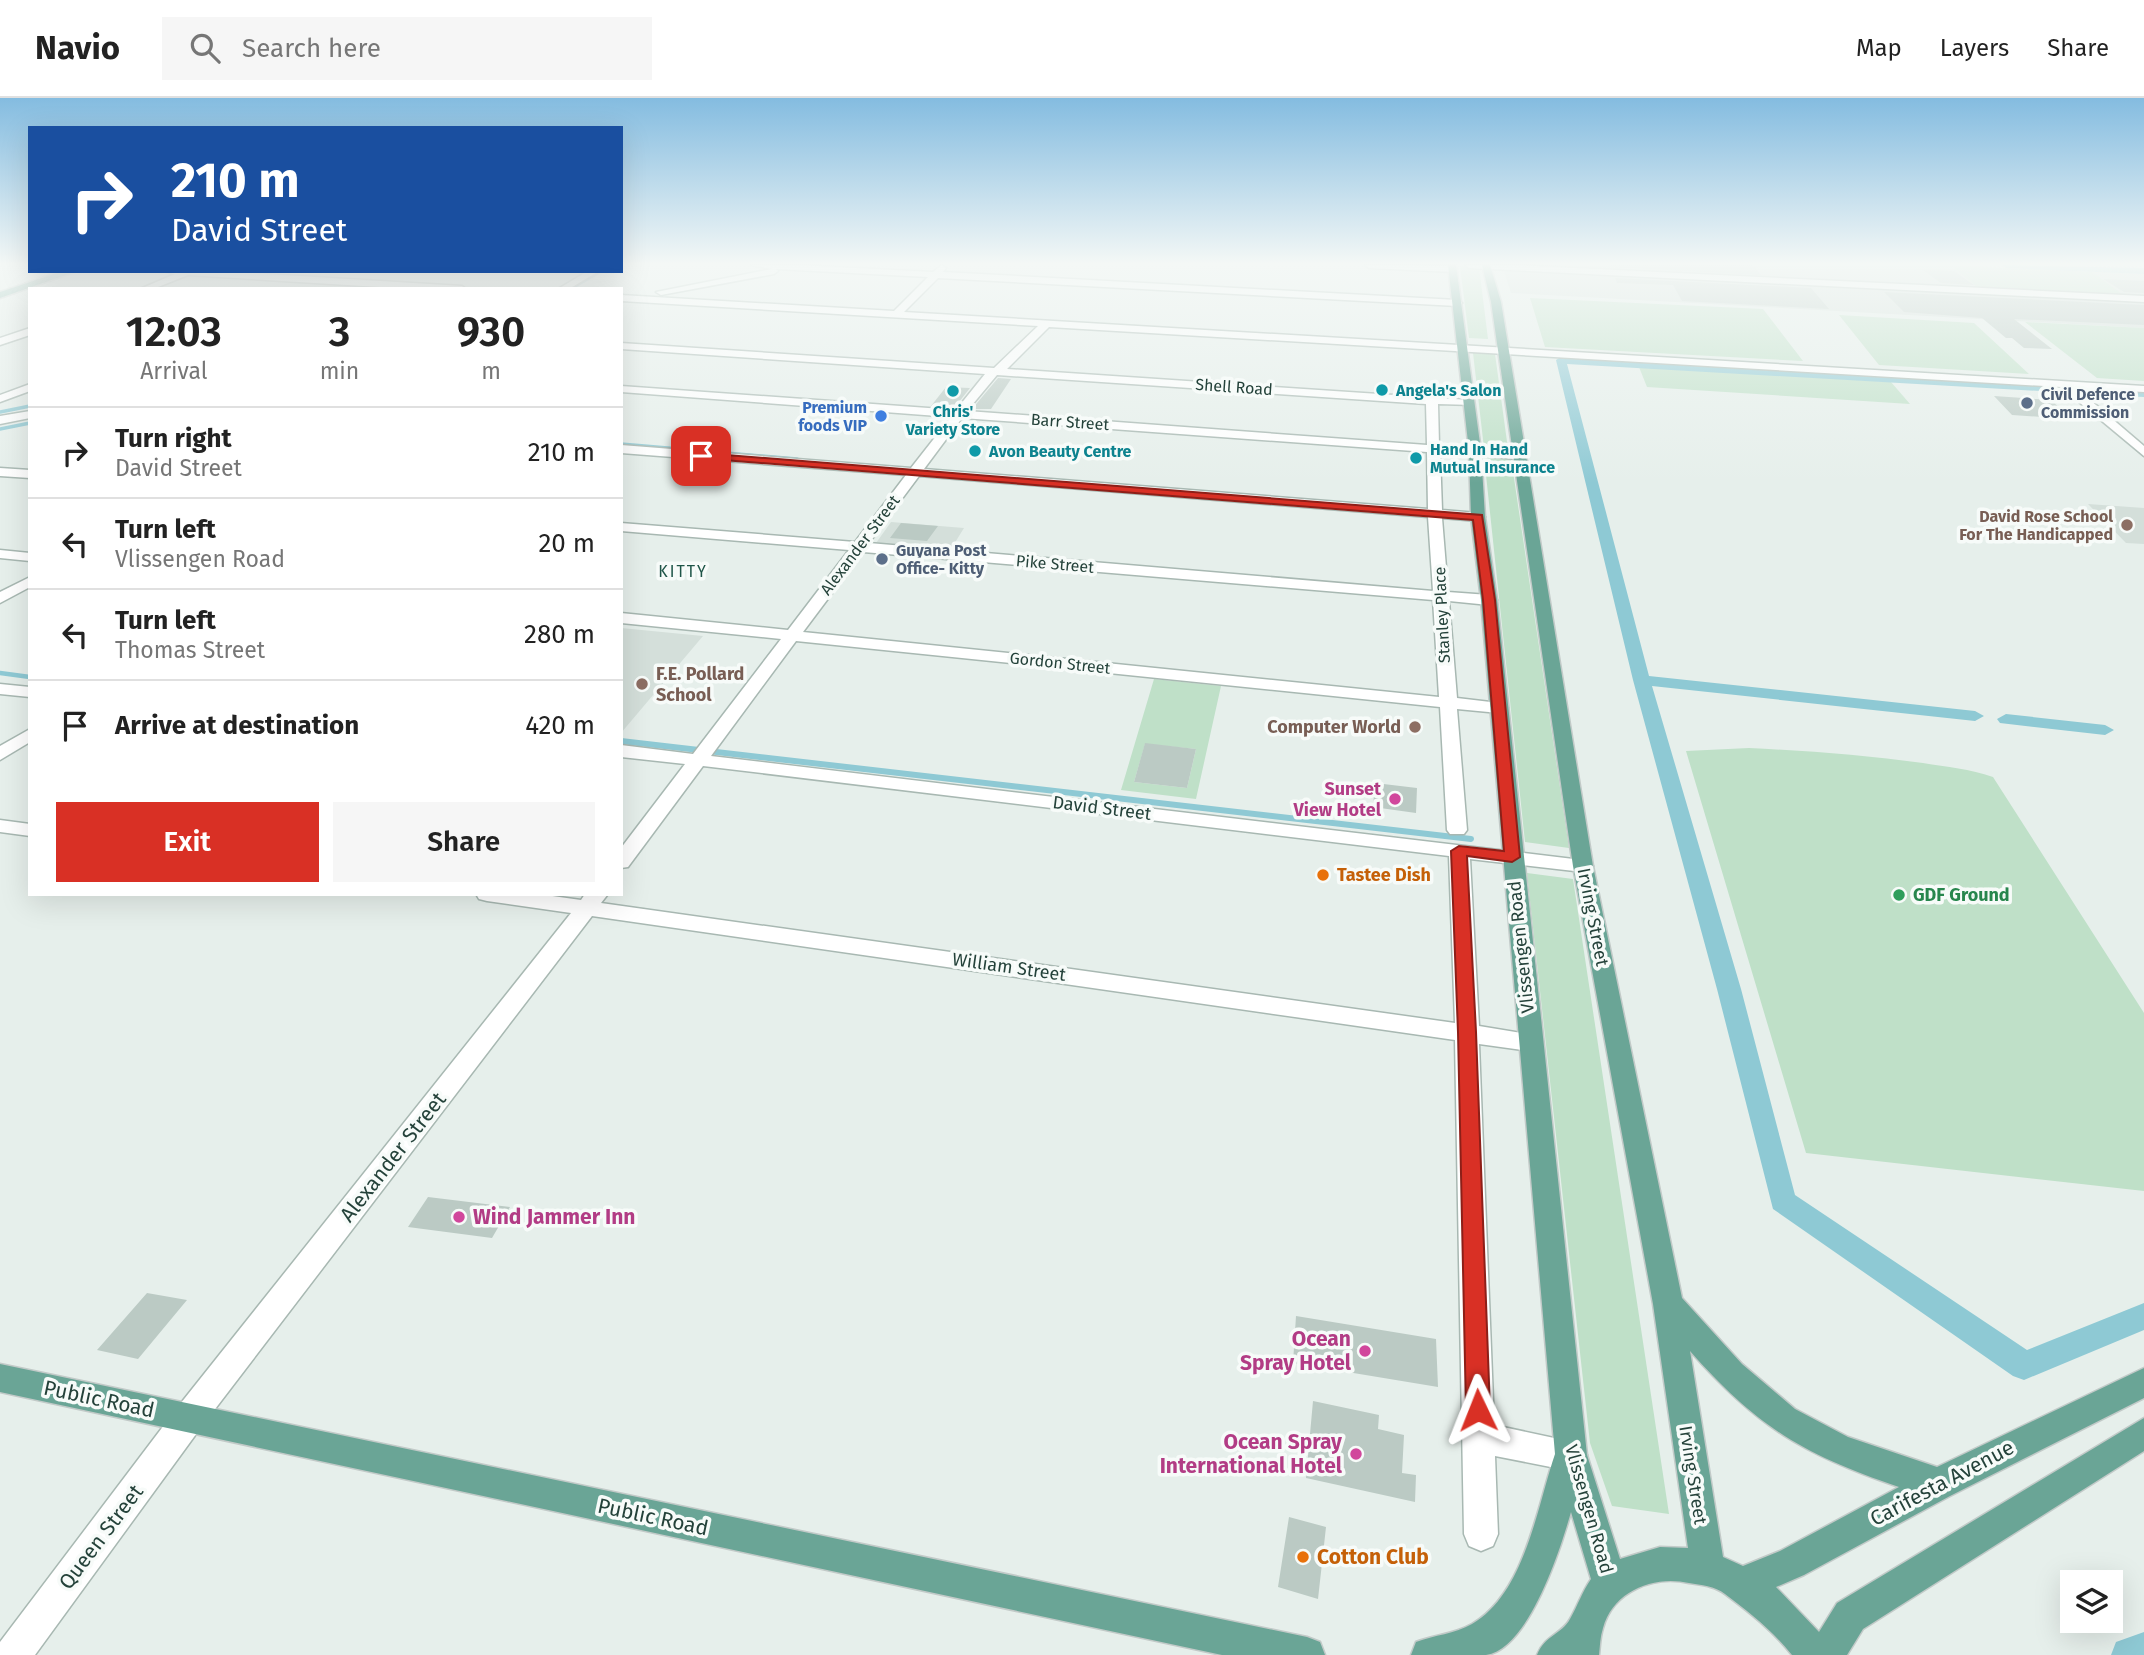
<!DOCTYPE html>
<html lang="en">
<head>
<meta charset="utf-8">
<style>
	:root { --surface:#fff; --page:#f6f6f6; --text:#222; --muted:#767676; --line:#e0e0e0; --accent:#d93025 }
	body { margin:0; font-family:"Fira Sans",sans-serif; background:var(--page); color:var(--text); height:100vh; display:flex; flex-direction:column; font-size:26px; white-space:nowrap }
	* { box-sizing:border-box; margin:0 }
	p { font-size:23px; color:var(--muted) }
	.icon { flex:none; width:38px; height:38px; fill:none; stroke:currentColor; stroke-width:2; stroke-linecap:round; stroke-linejoin:round }
	.map { position:relative; flex:1; overflow:hidden }
	.side { position:absolute; left:28px; top:189px; width:595px; height:609px; display:flex; flex-direction:column; background:var(--surface); border-radius:0px; box-shadow:0 7px 28px #0002 }
	.side>* { flex:none }
	.banner { position:absolute; left:28px; top:28px; width:595px; height:147px; border-radius:0px; box-shadow:0 7px 28px #0002; background:#1a4fa0; color:#fff; overflow:hidden }
	.buttons { position:absolute; left:2060px; top:1472px; display:grid; gap:14px }
	.buttons a { display:grid; place-items:center; width:63px; height:63px; border-radius:0px; background:var(--surface); box-shadow:0 7px 28px #0002; font-size:35px }
	.pin { position:absolute; display:grid; place-items:center; width:60px; height:60px; color:#fff; margin:-30px; border-radius:14px; box-shadow:0 4px 10px #0006 }
	.me { position:absolute; width:77px; margin:-38px; rotate:358deg; stroke-linejoin:round; filter:drop-shadow(0 0 5px #0008) }
	.turn { display:flex; align-items:center; gap:24px; height:147px; padding:0 28px; font-size:32px }
	.turn .icon { width:91px; height:91px; stroke-width:2.5 }
	.turn b { display:block; font-size:49px; line-height:60px }
	.eta { display:flex; justify-content:space-evenly; align-items:center; height:119px; text-align:center }
	.eta b { font-size:42px; font-weight:600; line-height:49px }
	.button { display:flex; gap:14px; margin-top:auto; padding:14px 28px }
	.button a { flex:1; height:80px; border-radius:0px; background:var(--accent); color:#fff; font-size:28px; font-weight:600; line-height:80px; text-align:center }
	.button a+a { background:var(--page); color:var(--text) }
	ul { padding:0; list-style:none }
	li { display:flex; align-items:center; gap:21px; height:91px; padding:0 28px; border-top:2px solid var(--line) }
	li div { flex:1 }
	li b { display:block; font-size:26px }
	li em { font-style:normal }
	header { display:flex; align-items:center; gap:42px; box-sizing:border-box; height:98px; padding:0 35px; background:var(--surface); border-bottom:2px solid var(--line) }
	header strong { font-size:33px }
	nav { display:flex; gap:38px; margin-inline-start:auto; font-size:24px }
	.search { width:490px; height:63px; background:var(--page); display:flex; align-items:center; gap:18px; box-sizing:border-box; padding:0 24px; border-radius:0px; color:var(--muted); font-size:26px }
	.map>svg:first-child { display:block }
	.built { fill:#d4dfda }
	.green { fill:#bfe0c8; fill-rule:evenodd }
	.lines { fill:none; stroke-linecap:round; stroke-linejoin:round }
	.stream-far3 { stroke:#8ec9d4; stroke-width:2.5 }
	.stream-far2 { stroke:#8ec9d4; stroke-width:3.5 }
	.stream-far1 { stroke:#8ec9d4; stroke-width:4.5 }
	.stream { stroke:#8ec9d4; stroke-width:6 }
	.canal { fill:#8ec9d4; fill-rule:evenodd }
	.building { fill:#bbcac4 }
	.minor-casing { stroke:#a8b8b2; stroke-width:3 }
	.major-casing { stroke:#c2cac8; stroke-width:3 }
	.minor { fill:#fff; fill-rule:evenodd }
	.major { fill:#6aa596; fill-rule:evenodd }
	.route { fill:#d93025; stroke:#8d1f18; stroke-width:2 }
	.culture-dot { fill:#0f9aa8; stroke:#f7fbf9; stroke-width:2.5 }
	.service-dot { fill:#5c6f8a; stroke:#f7fbf9; stroke-width:2.5 }
	.shop-dot { fill:#3f7fe0; stroke:#f7fbf9; stroke-width:2.5 }
	.education-dot { fill:#8d6e63; stroke:#f7fbf9; stroke-width:2.5 }
	.hotel-dot { fill:#d1479c; stroke:#f7fbf9; stroke-width:2.5 }
	.food-dot { fill:#e8710a; stroke:#f7fbf9; stroke-width:2.5 }
	.leisure-dot { fill:#2e9e5b; stroke:#f7fbf9; stroke-width:2.5 }
	.labels { text-anchor:middle; dominant-baseline:central; stroke-width:7; stroke-linejoin:round; paint-order:stroke }
	.far-street-label { font-size:16px; fill:#24423a; stroke:#f7fbf9 }
	.far-culture-label { font-size:16px; font-weight:bold; fill:#0d838f; stroke:#f7fbf9; text-anchor:start }
	.far-service-label { font-size:16px; font-weight:bold; fill:#4e5e75; stroke:#f7fbf9; text-anchor:start }
	.far-shop-label { font-size:16px; font-weight:bold; fill:#366cbe; stroke:#f7fbf9; text-anchor:end }
	.far-education-label { font-size:16px; font-weight:bold; fill:#785e54; stroke:#f7fbf9; text-anchor:end }
	.far-neighbourhood-label { font-size:16px; letter-spacing:2px; fill:#1f5548; stroke:#f7fbf9 }
	.education-label { font-size:18px; font-weight:bold; fill:#785e54; stroke:#f7fbf9; text-anchor:start }
	.hotel-label { font-size:18px; font-weight:bold; fill:#b23c85; stroke:#f7fbf9; text-anchor:end }
	.street-label { font-size:18px; fill:#24423a; stroke:#f7fbf9 }
	.food-label { font-size:18px; font-weight:bold; fill:#c56008; stroke:#f7fbf9; text-anchor:start }
	.leisure-label { font-size:18px; font-weight:bold; fill:#27864d; stroke:#f7fbf9; text-anchor:start }
	.near-street-label { font-size:21px; fill:#24423a; stroke:#f7fbf9 }
	.near-hotel-label { font-size:21px; font-weight:bold; fill:#b23c85; stroke:#f7fbf9; text-anchor:end }
	.near-food-label { font-size:21px; font-weight:bold; fill:#c56008; stroke:#f7fbf9; text-anchor:start }
</style>
</head>
<body>
<header>
<strong>Navio</strong>
<div class="search"><svg class="icon" aria-label="search" viewBox="0 0 24 24"><circle cx="10" cy="10" r="6"/><path d="M15 15l6 6"/></svg>Search here</div>
<nav><a>Map</a><a>Layers</a><a>Share</a></nav>
</header>
<div class="map">
<svg width="2144" height="1557" viewBox="0 0 2144 1557">
	<rect width="100%" height="100%" fill="#e6efeb"/>
	<path class="built" d="M1502,167H1949L2144,176V230L1511,195Z
		M2088,406L2144,410V446L2126,445Z
		M891,424L964,430L951,451L876,445Z
		M621,530L703,538L621,635Z"/>
	<path class="green" d="M1460,168L1479,169L1488,241L1469,240Z
		M1952,168L2092,174L2122,196L1977,189Z
		M1530,200L1763,211L1803,263L1545,249Z
		M1839,217L1974,225L2029,276L1879,267Z
		M2025,224L2144,230V283L2097,280Z
		M1473,255L1495,256L1508,351L1484,350Z
		M1639,269L1891,284L1910,306L1647,289Z
		M1484,358L1511,360L1569,750L1525,744Z
		M1154,581L1221,588L1196,701L1121,692ZM1145,646L1196,651L1187,690L1134,684Z
		M1749,650C1807,653 1865,657 1923,665C1947,669 1970,671 1993,679L2144,915V1093L1806,1055L1686,653Z
		M1527,775L1573,781L1669,1416L1612,1408L1590,1345Z"/>
	<g class="lines">
		<path class="stream-far3" d="M571,191L602,173"/>
		<path class="stream-far2" d="M0,314L30,308
			M0,331L30,325
			M621,346L797,361"/>
		<path class="stream-far1" d="M0,575L30,579"/>
		<path class="stream" d="M621,643L1471,741"/>
		<path class="canal" d="M2002,167L2144,170V176L2006,170Z
			M1561,259L2144,293V299L1567,266L1649,578L1975,613L1984,618L1975,623L1652,588L1741,891L1795,1097L2027,1252L2144,1205V1232L2024,1282L2013,1278L1773,1111L1717,891L1633,582L1556,262Z
			M2006,616L2105,627L2114,632L2105,637L2000,625L1997,621Z
			M2144,1534V1557H2111L2116,1544Z"/>
	</g>
	<path class="building" d="M1609,167H1753L1761,177L1610,169Z
		M1923,172L1954,173L1974,187L1941,185Z
		M1615,180L1811,190L1829,211L1682,203L1673,187L1617,185Z
		M2103,181L2144,183V195L2124,194Z
		M1884,194L2144,207V227L2014,221L2052,251L2024,250L2012,240H2006L1982,220L1904,214Z
		M998,280L1011,281L991,311H972Z
		M946,289L970,290L955,309L931,308Z
		M1994,298L2051,302L2071,321L2012,317Z
		M901,425L938,428L927,443L890,440Z
		M1145,645L1196,651L1187,690L1134,684Z
		M1375,685L1417,690L1416,715L1373,709Z
		M428,1099L510,1109L492,1140L408,1129Z
		M147,1195L187,1202L138,1261L97,1252Z
		M1296,1218L1436,1241L1438,1289L1293,1265Z
		M1313,1303L1379,1317L1378,1331L1404,1337L1402,1375L1416,1377L1415,1404L1306,1380Z
		M1289,1419L1326,1429L1318,1501L1278,1489Z"/>
	<g class="lines">
		<g class="minor-casing">
			<path id="minor" d="M751,167H797L933,174L942,167L946,170L943,174L1457,202L1462,205L1457,208L938,180L904,214L2144,288V294L2076,290L2144,348V358L2061,289L1049,229L1007,271L1469,302L1473,303V307L1438,306L1439,347L1522,354L1524,357L1518,361L1440,355L1442,412L1478,415L1485,419L1478,423L1442,420L1448,494L1489,497L1497,502L1489,507L1449,503L1457,600L1499,605L1508,610L1499,615L1457,611L1467,732L1464,736H1450L1447,732L1440,609L796,543L711,658L1590,763L1593,768L1590,773L1583,774L1470,761L1479,928L1539,938L1542,944L1539,950L1530,953L1479,946L1494,1327L1582,1346L1587,1357L1582,1368L1571,1373L1495,1358L1498,1436L1493,1448L1481,1453L1469,1448L1464,1436L1455,942L592,818L199,1332L35,1557H0V1544L177,1310L571,815L487,803L479,801L476,796H538L581,802L585,796H608L601,805L1455,925L1449,758L703,668L628,769L621,770V750L685,666L621,659V647L693,656L781,541L621,525V515L788,532L849,452L621,433V425L855,444L906,377L621,355V347L911,370L951,319L621,294V288L956,312L985,276L621,251V245L994,270L1038,228L621,203V197L894,213L928,179L776,171L778,173L774,176L661,197L656,194L772,171ZM997,277L1426,306L1427,347L967,313ZM962,320L1427,354L1428,411L924,371ZM919,378L1428,419L1433,493L869,445ZM863,454L1433,502L1439,599L803,534Z
				M1365,167L1453,168L1457,171L1453,174L1369,170Z
				M1465,167H1514L2144,198V204L1469,170Z
				M163,173H215L462,188L466,191H412L188,177L153,191H140L175,176Z
				M588,173H599L569,191H558Z
				M30,230V237L0,247V240Z
				M30,286V293L0,304V297Z
				M30,313V320L0,326V318Z
				M0,370L30,372V380L0,378Z
				M0,452L30,455V463L0,460Z
				M30,479V489L0,505V494Z
				M0,586L30,589V599L0,596Z
				M30,631V644L0,662V648Z
				M0,722L30,726V738L0,734Z"/>
		</g>
		<g class="major-casing">
			<path id="major" d="M1448,167H1456L1481,353L1485,419L1497,502L1587,1357L1620,1461L1660,1449L1688,1450L1653,1206L1573,768L1491,204L1482,167H1490L1501,204L1593,768L1682,1200L1742,1266L1795,1311L1848,1339L1937,1369L2144,1270V1300L1950,1398L1804,1477L1776,1489L1819,1534L1837,1505L2144,1320V1353L1863,1531L1847,1557H1792C1772,1532 1749,1514 1725,1496C1715,1488 1701,1487 1689,1485C1654,1477 1613,1493 1603,1530C1600,1539 1600,1548 1599,1557H1537C1545,1537 1562,1536 1570,1521C1578,1507 1582,1494 1591,1481L1571,1414C1561,1449 1529,1551 1486,1557C1462,1557 1435,1557 1411,1557L1416,1544C1434,1537 1455,1536 1472,1526C1525,1495 1537,1409 1555,1356L1481,502L1471,419L1469,353ZM1690,1253C1757,1329 1804,1357 1899,1389L1780,1453L1743,1468L1723,1459Z
				M63,173H77L0,200V194Z
				M0,1266L1307,1539L1320,1544L1325,1557H1222L0,1294Z"/>
		</g>
		<use href="#minor" class="minor"/>
		<use href="#major" class="major"/>
	</g>
	<linearGradient id="sky" x2="0" y2="1"><stop stop-color="#84bce0"/><stop offset="0.43" stop-color="#f4f8f6"/><stop offset="1" stop-color="#f4f8f6" stop-opacity="0"/></linearGradient>
	<rect width="2144" height="385" fill="url(#sky)"/>
	<path class="route" d="M701,355L1482,417L1495,502L1520,759L1512,764L1467,758L1476,934L1490,1312L1486,1320L1478,1324L1469,1320L1466,1312L1458,934L1451,753L1459,748L1504,753L1483,502L1473,422L698,360V355Z"/>
	<g class="culture-dot">
		<circle cx="1382" cy="292" r="7"/>
		<circle cx="953" cy="293" r="7"/>
		<circle cx="975" cy="353" r="7"/>
		<circle cx="1416" cy="360" r="7"/>
	</g>
	<g class="service-dot">
		<circle cx="2027" cy="305" r="7"/>
		<circle cx="882" cy="461" r="7"/>
	</g>
	<circle class="shop-dot" cx="881" cy="318" r="7"/>
	<g class="education-dot">
		<circle cx="2127" cy="427" r="7"/>
		<circle cx="642" cy="586" r="7"/>
		<circle cx="1415" cy="629" r="7"/>
	</g>
	<g class="hotel-dot">
		<circle cx="1395" cy="701" r="7"/>
		<circle cx="459" cy="1119" r="7"/>
		<circle cx="1365" cy="1253" r="7"/>
		<circle cx="1356" cy="1356" r="7"/>
	</g>
	<g class="food-dot">
		<circle cx="1323" cy="777" r="7"/>
		<circle cx="1303" cy="1459" r="7"/>
	</g>
	<circle class="leisure-dot" cx="1899" cy="797" r="7"/>
	<g class="labels">
		<g class="far-street-label">
			<text transform="translate(1234 289) rotate(4)">Shell Road</text>
			<text transform="translate(1070 324) rotate(4)">Barr Street</text>
			<text transform="translate(860 447) rotate(-53)">Alexander Street</text>
			<text transform="translate(1055 466) rotate(5)">Pike Street</text>
			<text transform="translate(1442 517) rotate(-93)">Stanley Place</text>
			<text transform="translate(1060 565) rotate(6)">Gordon Street</text>
		</g>
		<g class="far-culture-label">
			<text x="1396" y="292">Angela's Salon</text>
			<text x="953" y="313" text-anchor="middle">Chris'<tspan x="953" dy="18">Variety Store</tspan></text>
			<text x="1430" y="351">Hand In Hand<tspan x="1430" dy="18">Mutual Insurance</tspan></text>
			<text x="989" y="353">Avon Beauty Centre</text>
		</g>
		<g class="far-service-label">
			<text x="2041" y="296">Civil Defence<tspan x="2041" dy="18">Commission</tspan></text>
			<text x="896" y="452">Guyana Post<tspan x="896" dy="18">Office- Kitty</tspan></text>
		</g>
		<g class="far-shop-label">
			<text x="867" y="309">Premium<tspan x="867" dy="18">foods VIP</tspan></text>
		</g>
		<g class="far-education-label">
			<text x="2113" y="418">David Rose School<tspan x="2113" dy="18">For The Handicapped</tspan></text>
		</g>
		<g class="far-neighbourhood-label">
			<text x="683" y="473">KITTY</text>
		</g>
		<g class="education-label">
			<text x="656" y="576">F.E. Pollard<tspan x="656" dy="21">School</tspan></text>
			<text x="1401" y="629" text-anchor="end">Computer World</text>
		</g>
		<g class="hotel-label">
			<text x="1381" y="691">Sunset<tspan x="1381" dy="21">View Hotel</tspan></text>
		</g>
		<g class="street-label">
			<text transform="translate(1102 710) rotate(7)">David Street</text>
			<text transform="translate(1593 819) rotate(79)">Irving Street</text>
			<text transform="translate(1521 849) rotate(-96)">Vlissengen Road</text>
			<text transform="translate(1009 869) rotate(8)">William Street</text>
			<text transform="translate(1693 1377) rotate(81)">Irving Street</text>
			<text transform="translate(1589 1411) rotate(74)">Vlissengen Road</text>
		</g>
		<g class="food-label">
			<text x="1337" y="777">Tastee Dish</text>
		</g>
		<g class="leisure-label">
			<text x="1913" y="797">GDF Ground</text>
		</g>
		<g class="near-street-label">
			<text transform="translate(393 1059) rotate(-52)">Alexander Street</text>
			<text transform="translate(99 1301) rotate(12)">Public Road</text>
			<text transform="translate(1942 1385) rotate(-28)">Carifesta Avenue</text>
			<text transform="translate(653 1419) rotate(12)">Public Road</text>
			<text transform="translate(101 1439) rotate(-53)">Queen Street</text>
		</g>
		<g class="near-hotel-label">
			<text x="473" y="1119" text-anchor="start">Wind Jammer Inn</text>
			<text x="1351" y="1241">Ocean<tspan x="1351" dy="24">Spray Hotel</tspan></text>
			<text x="1342" y="1344">Ocean Spray<tspan x="1342" dy="24">International Hotel</tspan></text>
		</g>
		<g class="near-food-label">
			<text x="1317" y="1459">Cotton Club</text>
		</g>
	</g>
</svg>
<div class="buttons">
<a><svg class="icon" aria-label="layers" viewBox="0 0 24 24"><path d="M12 4l9 5-9 5-9-5zM3 14l9 5 9-5"/></svg></a>
</div>
<div class="pin" style="left:701px;top:358px;background:#d93025"><svg class="icon" aria-label="arrive" viewBox="0 0 24 24"><path d="M6 21V4h12l-3 4 3 4H6"/></svg></div>
<svg class="me" style="left:1478px;top:1312px" viewBox="-20 -20 40 40"><path d="M0-17L14 15 0 8-14 15z" fill="#d93025" stroke="#fff" stroke-width="4"/></svg>
<div class="banner">
<div class="turn"><svg class="icon" aria-label="right" viewBox="0 0 24 24"><path d="M7 20v-9h11M14 6l5 5-5 5"/></svg><div><b>210 m</b>David Street</div></div>
</div>
<section class="side">
<div class="eta">
<div><b>12:03</b><p>Arrival</p></div>
<div><b>3</b><p>min</p></div>
<div><b>930</b><p>m</p></div>
</div>
<ul>
<li><svg class="icon" aria-label="right" viewBox="0 0 24 24"><path d="M7 20v-9h11M14 6l5 5-5 5"/></svg><div><b>Turn right</b><p>David Street</p></div><em>210 m</em></li>
<li><svg class="icon" aria-label="left" viewBox="0 0 24 24"><path d="M17 20v-9H6M10 6l-5 5 5 5"/></svg><div><b>Turn left</b><p>Vlissengen Road</p></div><em>20 m</em></li>
<li><svg class="icon" aria-label="left" viewBox="0 0 24 24"><path d="M17 20v-9H6M10 6l-5 5 5 5"/></svg><div><b>Turn left</b><p>Thomas Street</p></div><em>280 m</em></li>
<li><svg class="icon" aria-label="arrive" viewBox="0 0 24 24"><path d="M6 21V4h12l-3 4 3 4H6"/></svg><div><b>Arrive at destination</b></div><em>420 m</em></li>
</ul>
<div class="button"><a>Exit</a><a>Share</a></div>
</section>
</div>
</body>
</html>
